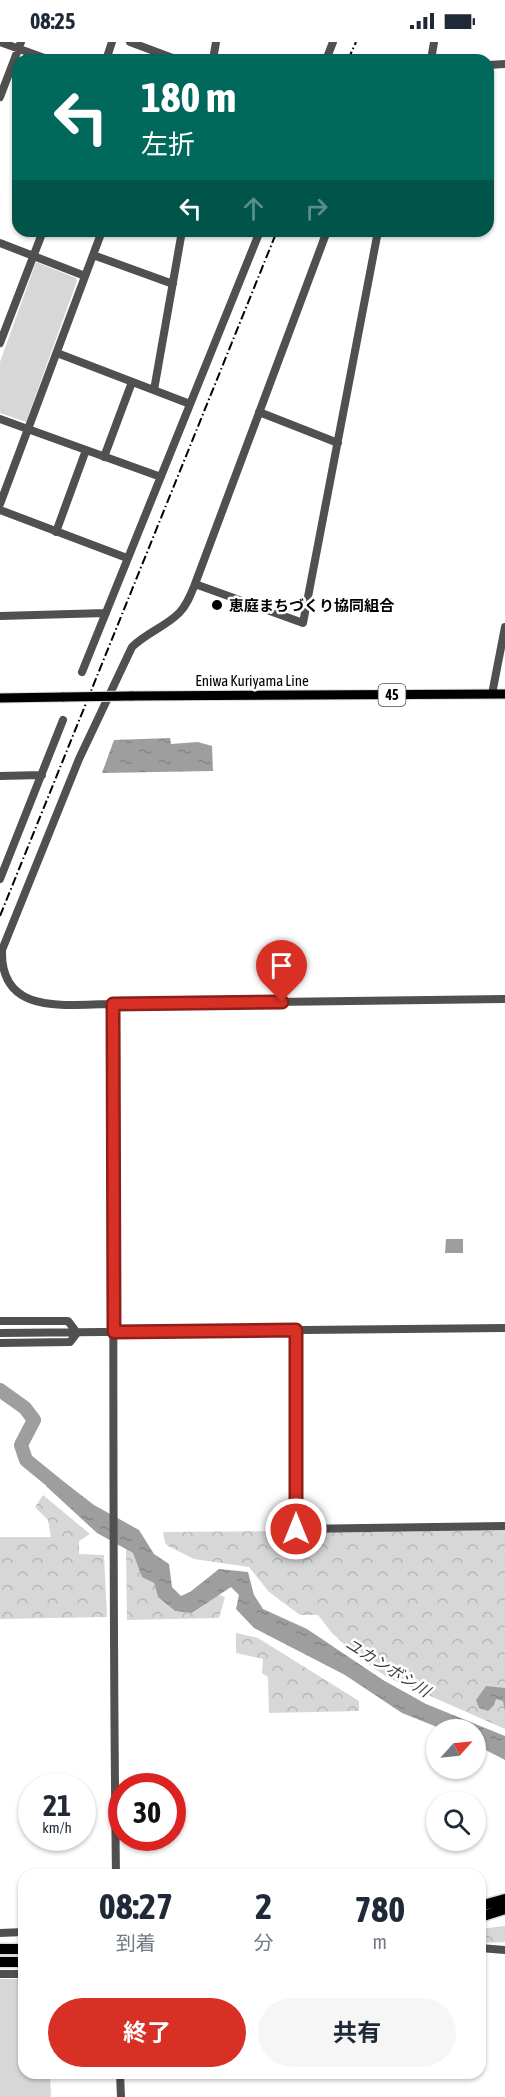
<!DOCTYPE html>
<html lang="ja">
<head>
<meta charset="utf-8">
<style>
	:root { --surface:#fff; --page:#f6f6f7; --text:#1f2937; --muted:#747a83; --accent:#d93025 }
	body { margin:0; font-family:"Asap Condensed","Noto Sans JP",sans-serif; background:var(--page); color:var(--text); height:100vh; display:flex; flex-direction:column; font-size:22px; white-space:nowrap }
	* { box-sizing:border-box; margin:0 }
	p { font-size:20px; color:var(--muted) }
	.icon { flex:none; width:33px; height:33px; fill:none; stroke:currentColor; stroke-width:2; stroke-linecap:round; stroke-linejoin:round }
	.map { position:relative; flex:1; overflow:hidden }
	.side { position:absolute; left:18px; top:1827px; width:468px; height:210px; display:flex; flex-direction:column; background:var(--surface); border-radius:18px; box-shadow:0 2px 4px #0004 }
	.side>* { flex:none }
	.hud { position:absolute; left:12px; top:12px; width:482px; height:183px; border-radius:18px; box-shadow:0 2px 4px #0004; background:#00695c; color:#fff; overflow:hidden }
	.needle { width:39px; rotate:63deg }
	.tools { position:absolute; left:426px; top:1677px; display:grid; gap:12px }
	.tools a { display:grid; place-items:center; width:60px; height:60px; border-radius:50%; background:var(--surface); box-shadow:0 2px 4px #0004; font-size:30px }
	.speed { position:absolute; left:18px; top:1731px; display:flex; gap:12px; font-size:30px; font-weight:700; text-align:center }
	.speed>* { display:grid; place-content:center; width:78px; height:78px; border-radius:50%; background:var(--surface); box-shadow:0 2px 4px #0004; line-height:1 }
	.speed small { font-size:15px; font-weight:400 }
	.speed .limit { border:9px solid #d22; background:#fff; color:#111 }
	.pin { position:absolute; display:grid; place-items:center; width:51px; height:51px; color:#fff; margin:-62px -26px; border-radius:50% 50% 50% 0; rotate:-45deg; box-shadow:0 0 6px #0007 }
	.pin .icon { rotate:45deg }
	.me { position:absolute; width:66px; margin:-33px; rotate:0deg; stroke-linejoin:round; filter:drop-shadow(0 0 4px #0008) }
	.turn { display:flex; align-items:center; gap:21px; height:126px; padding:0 30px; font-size:27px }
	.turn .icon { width:78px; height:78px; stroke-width:2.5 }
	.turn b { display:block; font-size:42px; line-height:51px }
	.lanes { display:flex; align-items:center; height:57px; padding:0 30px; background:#0003; justify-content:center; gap:30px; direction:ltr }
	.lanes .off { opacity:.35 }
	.eta { display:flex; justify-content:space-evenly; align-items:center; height:102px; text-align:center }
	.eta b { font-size:36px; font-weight:700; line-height:42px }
	.cta { display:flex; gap:12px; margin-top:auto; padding:12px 30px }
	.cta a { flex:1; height:69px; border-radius:36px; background:var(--accent); color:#fff; font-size:24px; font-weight:700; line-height:69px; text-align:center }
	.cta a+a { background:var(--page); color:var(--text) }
	.status { display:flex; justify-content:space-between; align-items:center; height:42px; padding:0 30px; background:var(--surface); direction:ltr }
	.status svg { height:16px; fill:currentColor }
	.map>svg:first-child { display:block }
	.green { fill:#d7d7d7 }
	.forest { fill:url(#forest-crowns) }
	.water { fill:url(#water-ripples) }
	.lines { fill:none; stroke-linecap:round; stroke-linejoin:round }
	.river { stroke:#9e9e9e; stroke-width:14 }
	.major-casing { stroke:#dbdbdb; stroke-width:11 }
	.highway-casing { stroke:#dbdbdb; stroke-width:13 }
	.minor { stroke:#505050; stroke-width:8 }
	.major { stroke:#000; stroke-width:9 }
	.highway { stroke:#000; stroke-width:10 }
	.rail { stroke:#000; stroke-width:2; stroke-dasharray:9 3 1.5 3; stroke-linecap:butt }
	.major-bridge-casing { stroke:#dbdbdb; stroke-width:11; stroke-linecap:butt }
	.major-bridge { stroke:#000; stroke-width:9 }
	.route-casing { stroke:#8d1f18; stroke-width:15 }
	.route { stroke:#d93025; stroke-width:10 }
	.poi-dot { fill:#000; stroke:#fff; stroke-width:2 }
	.labels { text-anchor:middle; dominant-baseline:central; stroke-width:5; stroke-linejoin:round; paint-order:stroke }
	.shield { fill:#fff; stroke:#4c4c4c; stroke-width:1.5 }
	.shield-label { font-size:14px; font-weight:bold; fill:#000 }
	.poi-label { font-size:15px; font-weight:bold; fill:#000; stroke:#fff; text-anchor:start }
	.street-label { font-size:15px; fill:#000; stroke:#fff }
	.water-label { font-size:16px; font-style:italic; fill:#3f3f3f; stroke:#fff }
</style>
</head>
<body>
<div class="status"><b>08:25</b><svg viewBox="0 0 49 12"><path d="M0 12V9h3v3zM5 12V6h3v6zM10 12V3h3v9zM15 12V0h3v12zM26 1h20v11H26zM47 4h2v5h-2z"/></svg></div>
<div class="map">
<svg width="505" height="2055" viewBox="0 0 505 2055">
	<defs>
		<pattern id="forest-crowns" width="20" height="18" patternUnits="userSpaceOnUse" patternTransform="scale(1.5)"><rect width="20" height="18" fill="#d7d7d7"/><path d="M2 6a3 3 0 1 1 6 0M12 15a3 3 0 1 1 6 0" fill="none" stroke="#b7b7b7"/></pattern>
		<pattern id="water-ripples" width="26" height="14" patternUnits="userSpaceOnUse" patternTransform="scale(1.5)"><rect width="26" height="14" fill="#9e9e9e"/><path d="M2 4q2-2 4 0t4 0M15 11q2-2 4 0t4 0" fill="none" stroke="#868686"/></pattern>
	</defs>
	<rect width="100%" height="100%" fill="#fff"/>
	<path class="green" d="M36,220L76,236L77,239L26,380L0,371V320Z
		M0,1937H24V2031H50L51,2055H0Z"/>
	<path class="forest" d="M43,1453L90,1492L79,1499V1512L104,1513L107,1575L0,1577V1495H51L48,1478L35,1465Z
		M505,1487V1687L387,1635L357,1614L332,1591L318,1573H300L269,1550L249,1525L194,1517L168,1504L165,1501L163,1490Z
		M126,1507L133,1511L142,1534L154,1541L158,1555L175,1569L193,1571L218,1553L225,1555L219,1576L127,1578Z
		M236,1591L258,1596L359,1659V1669L269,1671L268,1635L262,1631L263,1617L236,1611Z
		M505,1884V1900L485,1901L480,1898V1887Z"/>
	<path class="water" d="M170,696L171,702L198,700L212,704L213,729L102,731L114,698Z
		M446,1197H463V1211H445Z
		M55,1433L94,1463L139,1488L154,1512L169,1522L172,1545L181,1554L190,1550L219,1527L248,1530L254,1553L263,1567L307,1587L383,1638L426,1662L505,1694V1718L476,1703V1688L442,1687L402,1671L345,1633L254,1586L236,1567L239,1553L231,1545L192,1571L175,1569L158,1555L154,1541L142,1535L133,1511L97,1491L46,1444Z
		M486,1644L505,1646V1669L503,1659L496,1657L494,1663L488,1669L479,1666L476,1658Z"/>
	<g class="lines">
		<path class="river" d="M0,1348L25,1366L34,1378L21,1403L26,1418L64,1449"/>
		<g class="major-casing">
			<path id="major" d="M131,654L505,652
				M0,656L64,655"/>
		</g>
		<g class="highway-casing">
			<path id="highway" d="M480,1864L505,1857
				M480,1875L505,1867
				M0,1907H24
				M0,1920H24"/>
		</g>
		<path class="minor" d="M0,0L50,18
			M130,0L178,18
			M106,18L112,0
			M213,18L216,0
			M326,18L333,0
			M431,18L434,0
			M488,23L505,22
			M0,55L21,0
			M327,189L195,542L303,581L378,189
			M0,201L85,234
			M93,213L173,242
			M0,301L43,189
			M57,311L190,362
			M154,348L182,189
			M259,370L338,401
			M0,377L161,435
			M104,415L132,340
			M0,462L102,189
			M0,468L127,516
			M56,490L86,408
			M0,574L106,571
			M82,630L260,189
			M492,652L505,585
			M0,734L42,733
			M0,837L63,678
			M113,962C67,962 0,975 2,908L79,717L132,605C146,591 165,585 179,571C187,563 191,552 195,542
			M0,1279H68L77,1291L70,1300L0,1301
			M296,1289V1487L505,1484
			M0,1291L505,1286
			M116,1833C112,1543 114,1252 113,962L505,957
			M0,1891L24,1890
			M480,1906L505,1908
			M0,1932H24
			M120,2031L121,2055"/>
		<use href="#major" class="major"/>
		<use href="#highway" class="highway"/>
		<path class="rail" d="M348,18L356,0
			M0,874L277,189"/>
		<g class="major-bridge-casing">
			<path id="major-bridge" d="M64,655L131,654"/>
		</g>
		<use href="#major-bridge" class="major-bridge"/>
	</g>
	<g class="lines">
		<g class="route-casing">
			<path id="route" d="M282,960L113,962L114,1290L296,1288V1487"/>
		</g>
		<use href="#route" class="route"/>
	</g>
	<circle class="poi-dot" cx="217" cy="563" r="6"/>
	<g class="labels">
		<rect class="shield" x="378.5" y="642" width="27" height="22" rx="4.5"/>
		<g class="shield-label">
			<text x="392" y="653">45</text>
		</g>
		<g class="poi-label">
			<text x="229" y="563">恵庭まちづくり協同組合</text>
		</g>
		<g class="street-label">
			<text x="252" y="638">Eniwa Kuriyama Line</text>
		</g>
		<g class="water-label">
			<text transform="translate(388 1625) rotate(32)">ユカンボシ川</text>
		</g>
	</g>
</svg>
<div class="tools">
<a><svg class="needle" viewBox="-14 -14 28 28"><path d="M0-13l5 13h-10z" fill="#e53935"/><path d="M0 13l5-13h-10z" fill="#747a83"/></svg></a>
<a><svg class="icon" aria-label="search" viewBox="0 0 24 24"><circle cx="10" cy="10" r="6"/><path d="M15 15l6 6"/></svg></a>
</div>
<div class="speed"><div>21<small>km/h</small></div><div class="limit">30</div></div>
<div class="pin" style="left:282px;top:960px;background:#d93025"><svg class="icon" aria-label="arrive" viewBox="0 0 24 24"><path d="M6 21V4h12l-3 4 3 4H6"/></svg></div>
<svg class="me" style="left:296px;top:1487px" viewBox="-20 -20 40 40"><circle r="17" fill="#d93025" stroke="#fff" stroke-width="3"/><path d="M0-11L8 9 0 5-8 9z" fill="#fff"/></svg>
<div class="hud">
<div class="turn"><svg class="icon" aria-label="left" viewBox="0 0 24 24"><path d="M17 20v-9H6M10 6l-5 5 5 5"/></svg><div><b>180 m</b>左折</div></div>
<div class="lanes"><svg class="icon" aria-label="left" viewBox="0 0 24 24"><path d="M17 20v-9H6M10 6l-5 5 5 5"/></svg><svg class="icon off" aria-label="ahead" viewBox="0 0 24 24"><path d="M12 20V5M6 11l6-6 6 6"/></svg><svg class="icon off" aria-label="right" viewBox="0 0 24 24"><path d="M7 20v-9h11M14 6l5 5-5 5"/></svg></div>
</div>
<section class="side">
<div class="eta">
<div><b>08:27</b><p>到着</p></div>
<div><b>2</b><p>分</p></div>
<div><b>780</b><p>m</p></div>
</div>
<div class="cta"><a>終了</a><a>共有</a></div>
</section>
</div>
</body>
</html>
